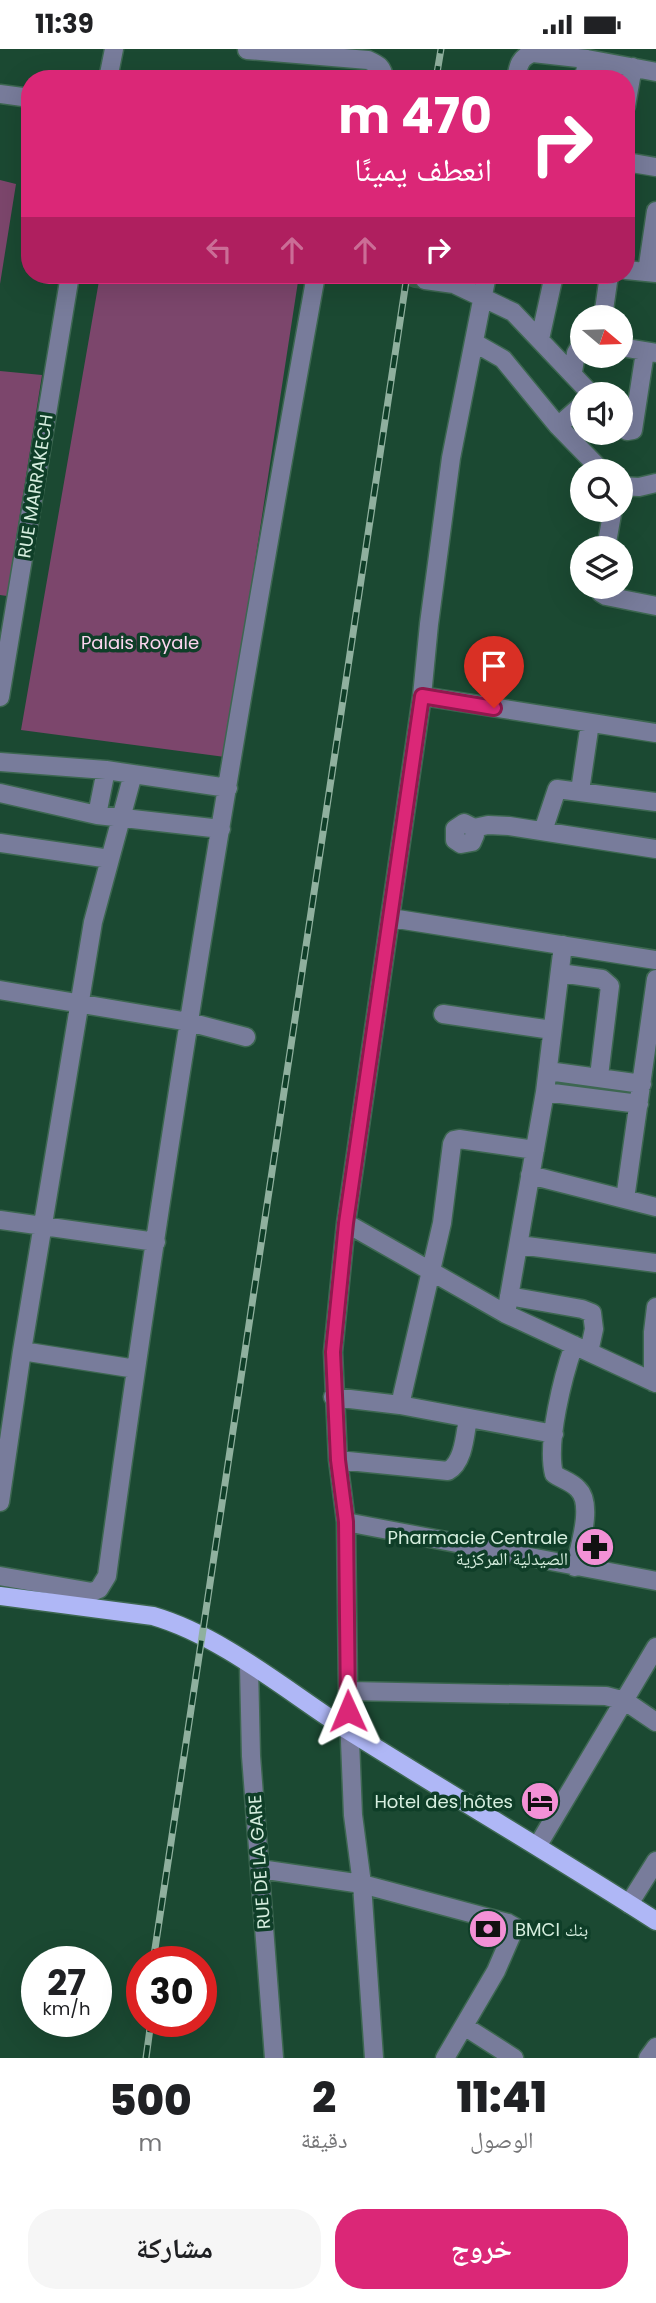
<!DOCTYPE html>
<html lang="ar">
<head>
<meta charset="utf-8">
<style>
	:root { --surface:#fff; --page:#f6f6f6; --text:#202124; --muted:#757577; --accent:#db2777 }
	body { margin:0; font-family:Poppins,"Noto Naskh Arabic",sans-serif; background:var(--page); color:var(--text); direction:rtl; height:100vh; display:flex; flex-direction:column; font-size:26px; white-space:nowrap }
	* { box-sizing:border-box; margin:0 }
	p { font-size:23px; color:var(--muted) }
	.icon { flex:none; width:38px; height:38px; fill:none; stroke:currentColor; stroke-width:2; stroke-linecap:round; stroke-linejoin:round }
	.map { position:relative; height:2009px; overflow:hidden; direction:ltr }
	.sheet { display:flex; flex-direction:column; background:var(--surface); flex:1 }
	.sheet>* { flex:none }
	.banner { position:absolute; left:21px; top:21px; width:614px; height:214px; border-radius:28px; box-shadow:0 7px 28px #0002; direction:rtl; background:#db2777; color:#fff; overflow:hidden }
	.needle { width:46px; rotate:109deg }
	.controls { position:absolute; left:570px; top:256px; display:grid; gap:14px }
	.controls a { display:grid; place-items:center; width:63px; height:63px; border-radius:50%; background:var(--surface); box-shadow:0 7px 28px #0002; font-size:35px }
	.speed { position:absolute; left:21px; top:1897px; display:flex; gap:14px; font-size:35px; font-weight:700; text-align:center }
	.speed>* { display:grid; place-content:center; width:91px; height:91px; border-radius:50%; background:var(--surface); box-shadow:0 7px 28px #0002; line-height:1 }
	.speed small { font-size:18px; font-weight:400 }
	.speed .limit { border:10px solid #d22; background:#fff; color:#111 }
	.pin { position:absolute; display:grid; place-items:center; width:60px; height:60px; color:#fff; margin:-72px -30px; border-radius:50% 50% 50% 0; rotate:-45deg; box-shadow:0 0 7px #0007 }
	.pin .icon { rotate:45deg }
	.me { position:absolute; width:77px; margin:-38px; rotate:359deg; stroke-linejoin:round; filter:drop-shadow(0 0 5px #0008) }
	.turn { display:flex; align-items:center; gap:24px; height:147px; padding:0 28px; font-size:32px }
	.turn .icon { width:91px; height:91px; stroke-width:2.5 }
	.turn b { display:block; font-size:49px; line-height:60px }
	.lanes { display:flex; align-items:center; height:66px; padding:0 28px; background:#0003; justify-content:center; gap:35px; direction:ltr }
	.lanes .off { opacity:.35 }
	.eta { display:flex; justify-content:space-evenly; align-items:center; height:119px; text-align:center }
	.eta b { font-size:42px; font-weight:800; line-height:49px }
	.cta { display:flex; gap:14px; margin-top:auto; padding:14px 28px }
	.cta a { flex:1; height:80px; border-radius:28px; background:var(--accent); color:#fff; font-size:28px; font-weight:800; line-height:80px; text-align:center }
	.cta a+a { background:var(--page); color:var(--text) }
	.status { display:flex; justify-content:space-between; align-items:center; height:49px; padding:0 35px; background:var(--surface); direction:ltr }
	.status svg { height:19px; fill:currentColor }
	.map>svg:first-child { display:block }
	.green { fill:#7c466c }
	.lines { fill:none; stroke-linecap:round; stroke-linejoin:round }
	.minor-tunnel { stroke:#37624c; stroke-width:18; stroke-dasharray:18 9; stroke-linecap:butt }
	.minor-casing { stroke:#3d6751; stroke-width:21 }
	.major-casing { stroke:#3d6751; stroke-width:21 }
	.minor { stroke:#787c9b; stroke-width:18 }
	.major { stroke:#afb7f6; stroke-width:18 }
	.rail-casing { stroke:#8fb09e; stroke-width:7 }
	.rail { stroke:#0f3e28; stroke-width:4.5; stroke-dasharray:13; stroke-linecap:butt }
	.route-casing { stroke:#8e194d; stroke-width:18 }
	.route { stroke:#db2777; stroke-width:12 }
	.labels { text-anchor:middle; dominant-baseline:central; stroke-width:7; stroke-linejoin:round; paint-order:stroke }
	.street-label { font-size:18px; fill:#d6eedf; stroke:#0f3e28 }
	.park-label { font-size:18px; fill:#fcd5ef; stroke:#0f3e28 }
	.poi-label { font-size:18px; fill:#d6eedf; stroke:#0f3e28; text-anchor:end }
</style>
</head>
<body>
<div class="status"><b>11:39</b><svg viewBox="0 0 49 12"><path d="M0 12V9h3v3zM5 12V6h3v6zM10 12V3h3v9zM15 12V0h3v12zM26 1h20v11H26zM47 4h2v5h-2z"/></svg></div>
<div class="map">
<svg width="656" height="2009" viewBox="0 0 656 2009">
	<rect width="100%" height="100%" fill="#1b4932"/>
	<path class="green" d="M0,131L16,135L0,235Z
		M100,226H299L225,708L21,681Z
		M0,322L42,326L7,547L0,546Z"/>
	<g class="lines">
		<path class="minor-tunnel" d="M405,226L415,230L425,231"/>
		<g class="minor-casing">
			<path id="minor" d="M247,1L368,11C379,16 383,18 384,30
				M108,30L114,0
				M516,30C518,17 520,8 533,4L587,10L656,23
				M584,30L587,10
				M0,45L30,49
				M626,57L633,18
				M626,113L656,118
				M626,221L656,224
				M647,223L656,162
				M425,231L454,235L513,263L591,345
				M603,268L609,226
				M540,290L554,226
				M475,294L503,310L558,377L602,422
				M621,298L656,304
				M573,323L576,304L583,292
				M558,377L583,355
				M621,377L627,382L633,381L645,303
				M621,437L639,438L656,434
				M606,499L613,460
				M600,537L601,544L606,547L656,557
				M422,647L656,684
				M0,648L70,226
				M0,713L106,721L228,739
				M580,742L590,674
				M0,744L97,766L221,780
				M97,766L106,721
				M474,779L475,786L472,793L461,795L455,791V780L464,774L474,779L488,776L509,777L656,800
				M543,782L557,740L656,753
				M0,794L110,810
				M391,869L656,911
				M560,924L602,930L610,937L599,1027
				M0,941L189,973L246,988
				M443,965L552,981
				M548,1022L642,1035
				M545,1043L639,1055
				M530,1126L656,1158
				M625,1150L656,930
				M0,1171L156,1193
				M346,1174L506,1265L656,1334
				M519,1196L656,1214
				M509,1247L582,1260L592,1264L594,1280L589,1303
				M506,1265L545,1043L563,896
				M574,1296C563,1327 546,1393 554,1425C561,1430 572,1433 578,1440C594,1455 579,1499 575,1518
				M22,1302L136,1320
				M653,1333V1283L656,1258
				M333,1348L400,1356L554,1385
				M400,1356L442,1174L452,1095L454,1091L459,1090L535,1101
				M338,1411L448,1422C464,1413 465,1385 468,1369
				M0,1453L22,1302L93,873L133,725
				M346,1473L656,1532
				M0,1527L92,1543L99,1540L107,1527C166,1092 238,658 316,226
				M249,1617L251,1707L274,2009
				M348,1642L606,1647L625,1652L656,1673
				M538,1796L656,1598
				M260,1820L362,1835L508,1874L515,1878L496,1922L445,2009
				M629,1855L656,1812
				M464,1977L514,2009
				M374,2009L362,1835L353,1766L348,1642L346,1473L338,1411L333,1303L346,1174L422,647L429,575L451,409L487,226
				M648,2009L656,1998"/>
		</g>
		<g class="major-casing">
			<path id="major" d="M0,1547L153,1567C222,1587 288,1643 349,1682C451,1746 555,1807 656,1872"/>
		</g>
		<use href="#minor" class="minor"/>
		<use href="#major" class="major"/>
		<g class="rail-casing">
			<path id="rail" d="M436,30L441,0
				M153,1913L407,226
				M146,2009L151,1972"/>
		</g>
		<use href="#rail" class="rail"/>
	</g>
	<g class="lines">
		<g class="route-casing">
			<path id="route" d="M348,1662L346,1473L338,1411L333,1303L346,1174L422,647L494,659"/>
		</g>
		<use href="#route" class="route"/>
	</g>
	<defs>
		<g id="pharmacy-disc" transform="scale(2.0125)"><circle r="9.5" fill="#f391d6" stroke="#0f3e28"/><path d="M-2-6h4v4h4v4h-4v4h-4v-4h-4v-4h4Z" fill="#111"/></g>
		<g id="hotel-disc" transform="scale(2.0125)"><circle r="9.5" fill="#f391d6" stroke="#0f3e28"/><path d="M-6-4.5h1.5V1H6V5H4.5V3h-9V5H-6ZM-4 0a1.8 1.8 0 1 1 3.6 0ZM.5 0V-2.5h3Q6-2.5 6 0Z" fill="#111"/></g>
		<g id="bank-disc" transform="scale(2.0125)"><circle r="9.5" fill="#f391d6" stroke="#0f3e28"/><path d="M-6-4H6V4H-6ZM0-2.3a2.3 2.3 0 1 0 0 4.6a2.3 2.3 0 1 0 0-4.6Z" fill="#111"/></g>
	</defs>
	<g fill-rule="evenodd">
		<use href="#pharmacy-disc" x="595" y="1498"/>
		<use href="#hotel-disc" x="540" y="1752"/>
		<use href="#bank-disc" x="488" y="1880"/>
	</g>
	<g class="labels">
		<g class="street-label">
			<text transform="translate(35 437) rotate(-81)">RUE MARRAKECH</text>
			<text transform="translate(259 1813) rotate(-94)">RUE DE LA GARE</text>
		</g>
		<g class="park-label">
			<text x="140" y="593">Palais Royale</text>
		</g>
		<g class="poi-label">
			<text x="568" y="1488">Pharmacie Centrale<tspan x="568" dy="21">الصيدلية المركزية</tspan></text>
			<text x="513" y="1752">Hotel des hôtes</text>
			<text x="515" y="1880" text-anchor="start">BMCI بنك</text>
		</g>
	</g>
</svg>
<div class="controls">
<a><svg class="needle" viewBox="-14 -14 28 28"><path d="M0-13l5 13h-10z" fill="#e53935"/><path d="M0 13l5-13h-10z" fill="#757577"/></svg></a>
<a><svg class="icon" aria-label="sound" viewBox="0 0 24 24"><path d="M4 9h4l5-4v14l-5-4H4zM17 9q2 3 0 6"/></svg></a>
<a><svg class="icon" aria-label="search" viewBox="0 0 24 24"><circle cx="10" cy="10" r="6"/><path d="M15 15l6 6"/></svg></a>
<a><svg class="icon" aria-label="layers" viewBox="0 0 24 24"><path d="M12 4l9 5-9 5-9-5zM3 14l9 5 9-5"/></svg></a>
</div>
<div class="speed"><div>27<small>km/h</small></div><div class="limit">30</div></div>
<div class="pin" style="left:494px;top:659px;background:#d93025"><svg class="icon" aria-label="arrive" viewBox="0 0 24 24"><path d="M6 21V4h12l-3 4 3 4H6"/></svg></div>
<svg class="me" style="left:348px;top:1662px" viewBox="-20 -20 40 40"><path d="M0-17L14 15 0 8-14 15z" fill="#db2777" stroke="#fff" stroke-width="4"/></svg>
<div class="banner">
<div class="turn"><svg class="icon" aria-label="right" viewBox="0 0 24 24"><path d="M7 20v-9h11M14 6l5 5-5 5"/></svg><div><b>470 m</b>انعطف يمينًا</div></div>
<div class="lanes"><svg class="icon off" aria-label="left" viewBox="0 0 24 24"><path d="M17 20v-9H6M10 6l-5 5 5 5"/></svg><svg class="icon off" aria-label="ahead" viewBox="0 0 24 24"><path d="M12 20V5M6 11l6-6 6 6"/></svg><svg class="icon off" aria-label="ahead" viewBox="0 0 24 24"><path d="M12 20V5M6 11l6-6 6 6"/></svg><svg class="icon" aria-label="right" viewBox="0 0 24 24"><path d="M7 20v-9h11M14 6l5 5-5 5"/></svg></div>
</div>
</div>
<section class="sheet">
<div class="eta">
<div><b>11:41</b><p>الوصول</p></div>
<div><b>2</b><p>دقيقة</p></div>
<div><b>500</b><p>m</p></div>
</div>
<div class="cta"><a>خروج</a><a>مشاركة</a></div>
</section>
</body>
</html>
